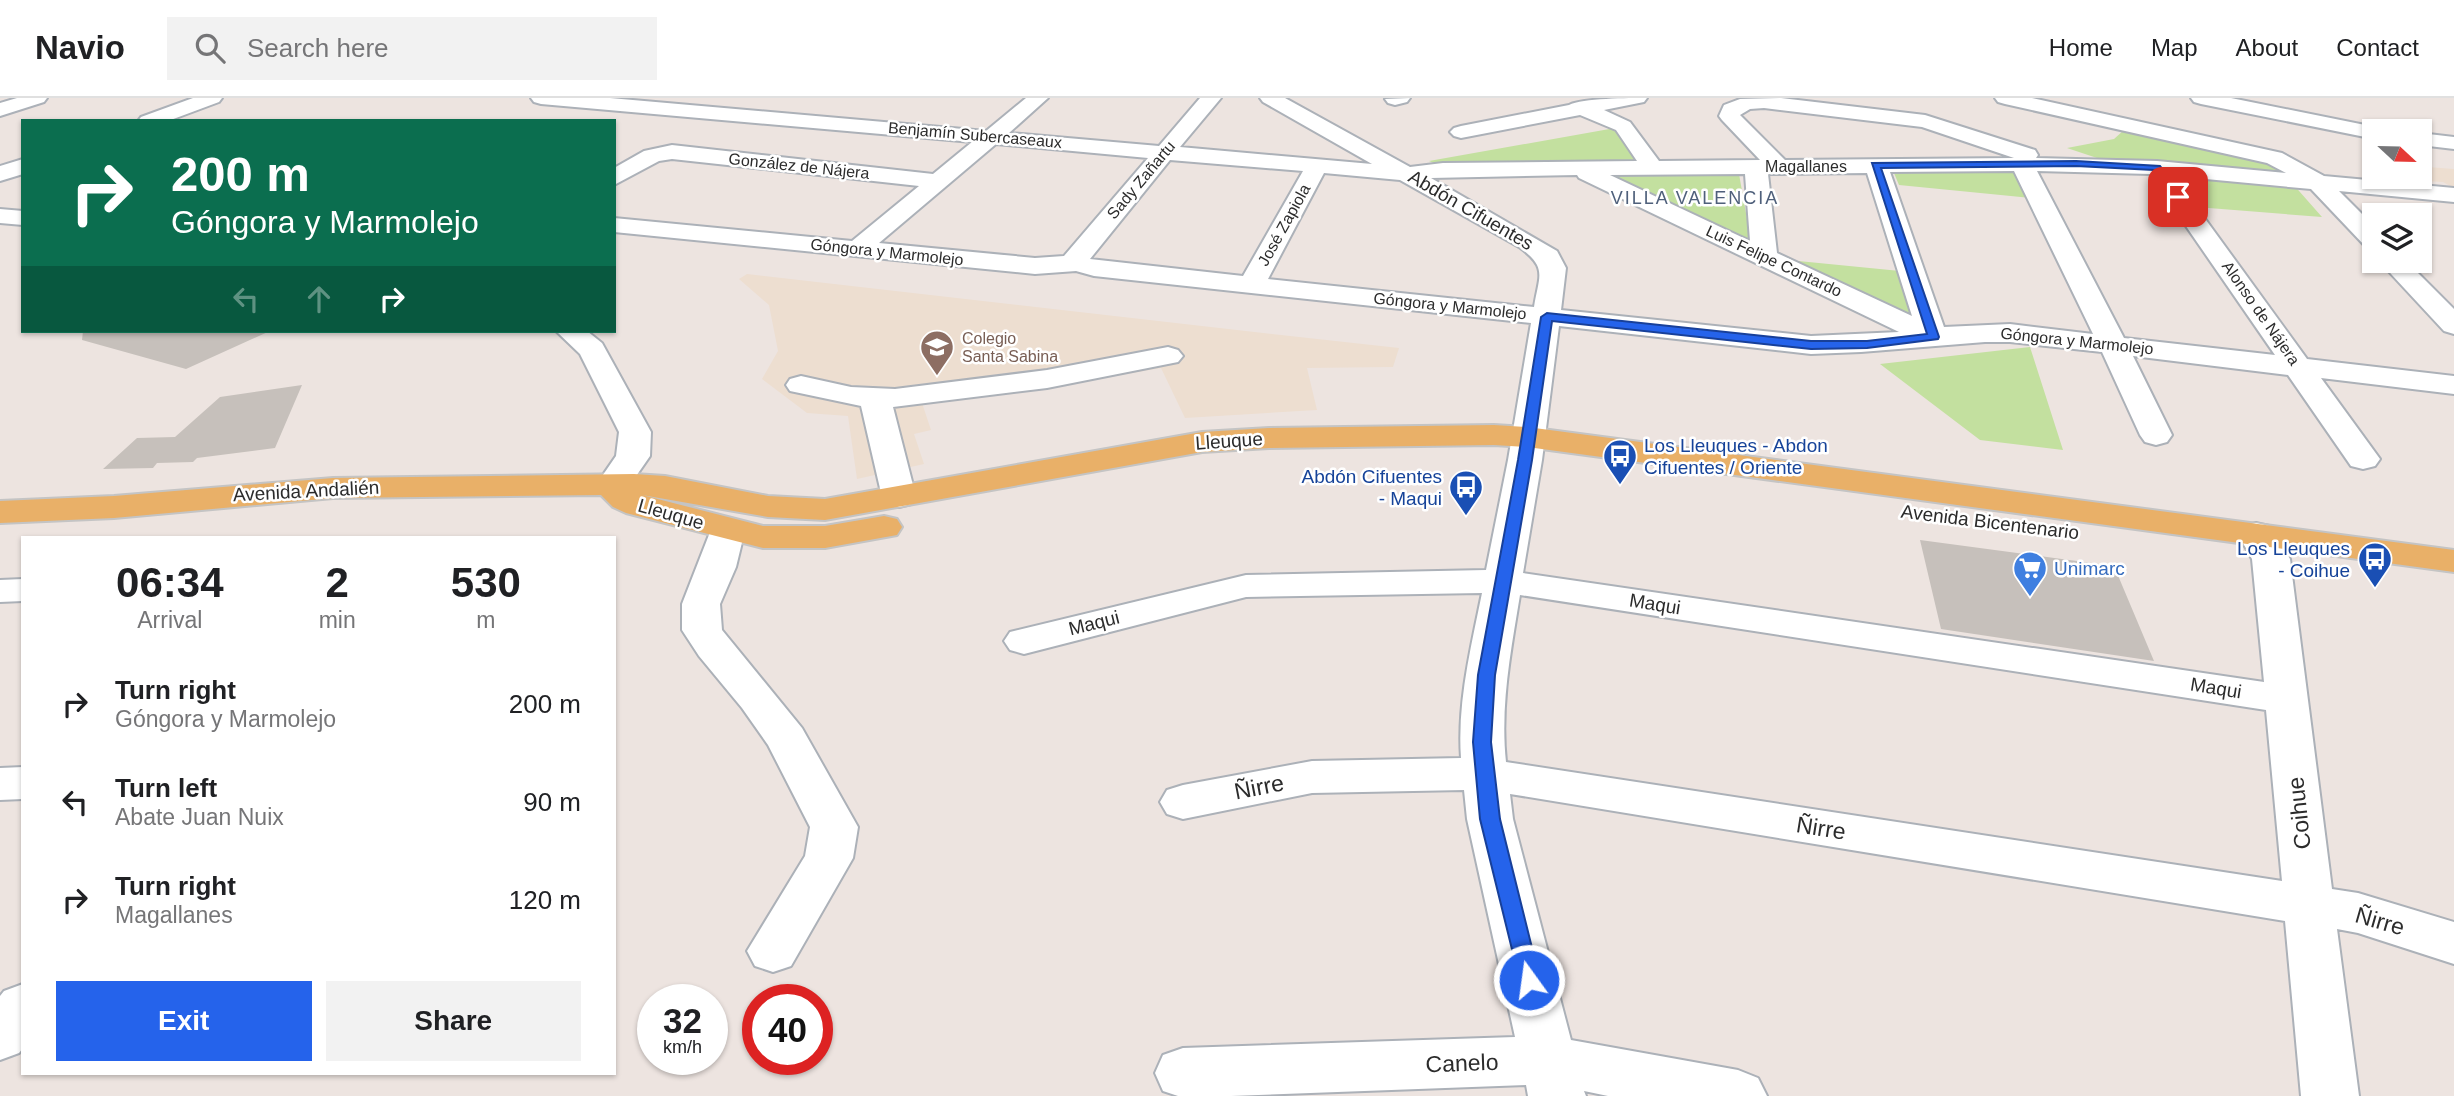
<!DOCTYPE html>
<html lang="en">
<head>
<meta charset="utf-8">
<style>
	:root { --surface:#fff; --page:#f2f2f2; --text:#202124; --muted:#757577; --line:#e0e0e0; --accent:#2563eb }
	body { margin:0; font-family:Helvetica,sans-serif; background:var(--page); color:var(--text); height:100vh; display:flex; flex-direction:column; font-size:26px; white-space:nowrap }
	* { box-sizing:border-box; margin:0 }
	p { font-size:23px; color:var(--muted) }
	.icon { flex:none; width:38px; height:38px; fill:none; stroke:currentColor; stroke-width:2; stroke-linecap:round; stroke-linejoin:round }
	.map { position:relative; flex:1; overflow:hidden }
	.side { position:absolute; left:21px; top:438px; width:595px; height:539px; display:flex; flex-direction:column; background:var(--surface); border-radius:0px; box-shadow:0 2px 5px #0004 }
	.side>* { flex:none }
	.guide { position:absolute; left:21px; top:21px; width:595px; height:214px; border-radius:0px; box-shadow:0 2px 5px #0004; background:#0b6e4f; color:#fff; overflow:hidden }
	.needle { width:46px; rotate:112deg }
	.controls { position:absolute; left:2362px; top:21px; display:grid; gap:14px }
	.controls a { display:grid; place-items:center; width:70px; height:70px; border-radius:0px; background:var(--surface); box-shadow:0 2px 5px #0004; font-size:35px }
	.speed { position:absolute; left:637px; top:886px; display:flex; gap:14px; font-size:35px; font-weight:700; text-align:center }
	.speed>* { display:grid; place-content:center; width:91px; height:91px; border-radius:50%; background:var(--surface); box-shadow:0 2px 5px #0004; line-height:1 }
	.speed small { font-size:18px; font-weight:400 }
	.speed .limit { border:10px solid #d22; background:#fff; color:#111 }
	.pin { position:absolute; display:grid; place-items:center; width:60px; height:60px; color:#fff; margin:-30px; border-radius:14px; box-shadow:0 4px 10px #0006 }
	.me { position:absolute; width:77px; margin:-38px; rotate:346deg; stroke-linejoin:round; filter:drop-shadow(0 0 5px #0008) }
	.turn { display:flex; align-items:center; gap:24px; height:147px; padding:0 35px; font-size:32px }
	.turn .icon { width:91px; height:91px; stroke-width:2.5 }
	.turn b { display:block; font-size:49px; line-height:60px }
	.lanes { display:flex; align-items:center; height:66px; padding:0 35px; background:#0003; justify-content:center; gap:35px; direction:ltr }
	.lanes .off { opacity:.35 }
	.eta { display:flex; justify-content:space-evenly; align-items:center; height:119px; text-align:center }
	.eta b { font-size:42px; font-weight:800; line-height:49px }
	.action { display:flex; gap:14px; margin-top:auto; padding:14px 35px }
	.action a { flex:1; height:80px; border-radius:0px; background:var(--accent); color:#fff; font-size:28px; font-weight:800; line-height:80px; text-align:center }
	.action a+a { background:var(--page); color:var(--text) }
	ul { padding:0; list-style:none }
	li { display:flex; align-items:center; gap:21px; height:98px; padding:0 35px }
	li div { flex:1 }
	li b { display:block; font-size:26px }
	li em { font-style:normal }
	header { display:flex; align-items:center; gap:42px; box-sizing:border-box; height:98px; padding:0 35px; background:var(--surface); border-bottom:2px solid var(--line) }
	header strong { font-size:33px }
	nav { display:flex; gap:38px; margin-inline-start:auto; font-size:24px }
	.search { width:490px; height:63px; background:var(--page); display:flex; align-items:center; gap:18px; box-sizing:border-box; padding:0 24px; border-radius:0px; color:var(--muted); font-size:26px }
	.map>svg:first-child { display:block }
	.education { fill:#edded0 }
	.green { fill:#c3e09f }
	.building { fill:#c6c0bb }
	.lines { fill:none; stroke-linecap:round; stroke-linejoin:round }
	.minor-casing { stroke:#acb1b8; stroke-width:4 }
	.major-casing { stroke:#c4c4c4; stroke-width:4 }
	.minor { fill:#fff; fill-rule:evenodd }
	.major { fill:#e9b068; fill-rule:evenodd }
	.route { fill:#2563eb; stroke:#184099; stroke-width:2 }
	.labels { text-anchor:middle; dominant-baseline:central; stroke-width:5; stroke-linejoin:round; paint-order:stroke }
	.far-street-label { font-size:16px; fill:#2c2c2c; stroke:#fff }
	.far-education-label { font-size:16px; fill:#785e54; stroke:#fff; text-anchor:start }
	.far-neighbourhood-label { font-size:18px; letter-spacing:2px; fill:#4f607b; stroke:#fff }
	.street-label { font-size:19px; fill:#2c2c2c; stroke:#fff }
	.transit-label { font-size:19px; fill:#164399; stroke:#fff; text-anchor:end }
	.shop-label { font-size:19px; fill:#366cbe; stroke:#fff; text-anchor:start }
	.near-street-label { font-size:23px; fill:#2c2c2c; stroke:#fff }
</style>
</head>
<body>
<header>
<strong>Navio</strong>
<div class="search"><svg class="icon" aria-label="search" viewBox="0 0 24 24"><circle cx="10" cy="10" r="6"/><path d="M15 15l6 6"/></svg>Search here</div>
<nav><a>Home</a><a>Map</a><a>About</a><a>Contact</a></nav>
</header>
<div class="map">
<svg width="2454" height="998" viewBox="0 0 2454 998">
	<rect width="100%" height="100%" fill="#ede4e0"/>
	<path class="education" d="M2427,69L2454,71V90L2443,84L2425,83L2428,86L2380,82L2377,79H2420V72L2430,73Z
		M747,176L1272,236L1399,250L1393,269L1307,270L1317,312L1185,320L1161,270L1045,290L922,305L931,332L914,336L924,366L857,381L848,318L807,315L762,281L778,253L769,207L739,181Z"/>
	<path class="green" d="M1615,30L1638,62L1628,66L1441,68L1429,63Z
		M2124,32L2262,62L2282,73L2278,75L2097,60L2067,50L2114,41Z
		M1894,75H2017L2031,100L1899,87Z
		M2173,75L2292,85L2322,119L2196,109Z
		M1606,76H1739L1752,149Z
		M1777,161L1900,173L1920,227Z
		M2030,249L2063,352L1980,342L1880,266Z"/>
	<path class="building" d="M83,233H270L186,271L82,242Z
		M302,287L275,350L197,360L193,364L157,365L153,370L103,371L137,340L175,339L220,299Z
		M1920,442L2114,468L2154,563L1941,531Z"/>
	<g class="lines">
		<g class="minor-casing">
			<path id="minor" d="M17,0H47L44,4L0,18V5Z
				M193,0H222L219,4L168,23H138L141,19Z
				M531,0H610L986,33L1026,0H1048L1009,35L1159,48L1200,0H1221L1180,49L1372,66L1263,4L1260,0H1285L1410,69L1443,65L1637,63L1616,32L1580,17L1461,40L1454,38L1450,34L1454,30L1461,28L1569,7C1582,0 1629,0 1647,0L1644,4L1604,12L1630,24L1659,63L1760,62L1722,22L1719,18L1724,7L1740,1L1781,0L1925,17L2035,52L2038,57L2036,60L2157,63L2286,75L2267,65L2005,6L1998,4L1995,0H2032L2282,55L2324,78L2454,90V104L2339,93L2375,129V152L2366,149L2311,91L2174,78L2307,261L2454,278V296L2321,280L2380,361L2375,368L2363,371L2351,368L2288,277L2133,258L2172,337L2167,344L2156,347L2145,344L2140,337L2102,254L2010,244H1985L1861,254L1811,256L1559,228L1542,362L1523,475L2264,584L2252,461L2238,436L2243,428L2256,425L2269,428L2290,461L2332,791L2358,795L2454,824V866L2358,835L2337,831L2359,998H2301L2285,823L1510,696L1513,721L1571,942L1738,972L1758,980L1767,998H1608L1584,993L1586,998H1528L1526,987L1231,998H1178L1163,993L1155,975L1163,957L1183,950L1515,939L1467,721L1464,692L1312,695L1183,721L1167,716L1160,704L1167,692L1183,687L1312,663L1461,660C1457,605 1471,549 1482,495L1246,499L1024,556L1010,552L1004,543L1010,534L1246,477L1486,472L1508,362L1531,225L1094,178L1076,173L1035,176L614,134V120L852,143L919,88L672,61L659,63L614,87V70L644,53L672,47L933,76L972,44L541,6L534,4ZM1764,10L1922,29L2014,60L1785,62L1740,17L1750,11ZM996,46L1148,60L1064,158L1035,160L879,145ZM1170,62L1303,73L1243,178L1090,161ZM2014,73L2093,236L2010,226L1944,229L1890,74ZM2037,73L2150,76L2275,257L2124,240ZM1324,75L1400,82L1519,149C1548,170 1539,177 1534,209L1268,181ZM1867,75L1912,218L1777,155L1768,76ZM1745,76L1750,143L1610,77ZM1577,77L1579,80L1899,234L1811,238L1561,212L1566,170L1557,153L1431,80ZM1520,497L2266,612L2282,783L1506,664C1500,608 1511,552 1520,497Z
				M1410,0L1407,4L1395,7L1388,5L1385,1Z
				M2191,0H2231L2375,29L2384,33H2375V41L2201,6L2194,4Z
				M2420,35L2454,39V51L2420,47Z
				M23,61V76L0,83V68Z
				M0,111L23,113V127L0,125Z
				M2379,163H2406L2454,211V236L2444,233Z
				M556,233H587L602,245L651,334L650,358L625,394L613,397L601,394L596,387L616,358L619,334L580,256Z
				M1168,249L1178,252L1183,258L1178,264L1047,290L893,309L916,399L911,406L899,409L887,406L882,399L861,308L790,293L786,287L790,281L801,278L851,289L895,291L1047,272Z
				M727,421L740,424L745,432L736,469L720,506L722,532L802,630L858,729L853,760L791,868L773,874L755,868L747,853L805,758L810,729L768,647L742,610L699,558L682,532V506L714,424Z
				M23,481V503L0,504V482Z
				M23,669V701L0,702V670Z
				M23,886V950L19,955L0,962V898L4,893Z"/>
		</g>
		<g class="major-casing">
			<path id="major" d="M1494,327L1527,329L2454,452V474L1527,349L1494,347L1269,350L1202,354L825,422L768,419L642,397L763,428H825L884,418L897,421L902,429L897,437L825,450H763L626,415L613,409L601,397L333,400L114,420L0,425V403L114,398L333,380L634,376L665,378L768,398L825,401L1202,334L1269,330Z"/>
		</g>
		<use href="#minor" class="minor"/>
		<use href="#major" class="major"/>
	</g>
	<path class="route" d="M2076,63L2160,68L2183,99L2175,101L2154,72L2076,68L1881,70L1939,239L1938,241L1867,250L1811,251L1552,223L1532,362L1495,577L1491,644L1500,721L1540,882L1536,888L1529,891L1521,888L1480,721L1473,644L1478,577L1518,362L1541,219L1547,215L1811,243H1867L1927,236L1872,65Z"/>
	<defs>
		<g id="school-pin" transform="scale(1.75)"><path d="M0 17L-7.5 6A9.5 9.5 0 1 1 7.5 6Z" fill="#8d6e63" stroke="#fff"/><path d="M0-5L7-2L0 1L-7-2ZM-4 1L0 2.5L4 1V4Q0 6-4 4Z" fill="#fff"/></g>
		<g id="bus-pin" transform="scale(1.75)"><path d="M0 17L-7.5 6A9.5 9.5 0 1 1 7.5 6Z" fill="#1a4fb4" stroke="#fff"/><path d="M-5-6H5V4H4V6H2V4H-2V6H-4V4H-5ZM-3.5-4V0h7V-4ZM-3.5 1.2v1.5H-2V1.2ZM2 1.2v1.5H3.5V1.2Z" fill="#fff"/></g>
		<g id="supermarket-pin" transform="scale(1.75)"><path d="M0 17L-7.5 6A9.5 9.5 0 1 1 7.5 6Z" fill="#3f7fe0" stroke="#fff"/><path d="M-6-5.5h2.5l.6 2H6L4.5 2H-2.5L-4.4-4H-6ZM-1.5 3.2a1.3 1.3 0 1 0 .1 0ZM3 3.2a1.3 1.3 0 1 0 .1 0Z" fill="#fff"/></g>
	</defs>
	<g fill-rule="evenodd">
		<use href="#school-pin" x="937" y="249"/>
		<use href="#bus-pin" x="1620" y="358"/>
		<use href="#bus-pin" x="1466" y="389"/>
		<use href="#bus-pin" x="2375" y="461"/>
		<use href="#supermarket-pin" x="2030" y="470"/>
	</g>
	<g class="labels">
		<g class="far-street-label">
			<text transform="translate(975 37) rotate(5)">Benjamín Subercaseaux</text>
			<text transform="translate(799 68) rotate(6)">González de Nájera</text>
			<text x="1806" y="68">Magallanes</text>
			<text transform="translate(1141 82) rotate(-50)">Sady Zañartu</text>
			<text transform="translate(1284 127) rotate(-61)">José Zapiola</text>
			<text transform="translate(887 154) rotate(6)">Góngora y Marmolejo</text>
			<text transform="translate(1774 163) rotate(25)">Luis Felipe Contardo</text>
			<text transform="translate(1450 208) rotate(6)">Góngora y Marmolejo</text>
			<text transform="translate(2261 215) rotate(55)">Alonso de Nájera</text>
			<text transform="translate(2077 243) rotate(6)">Góngora y Marmolejo</text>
		</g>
		<g class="far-education-label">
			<text x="962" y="240">Colegio<tspan x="962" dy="18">Santa Sabina</tspan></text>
		</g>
		<g class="far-neighbourhood-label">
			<text x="1695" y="100">VILLA VALENCIA</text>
		</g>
		<g class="street-label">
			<text transform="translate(1471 112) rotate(30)">Abdón Cifuentes</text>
			<text transform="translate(1229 343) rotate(-4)">Lleuque</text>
			<text transform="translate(306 393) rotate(-3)">Avenida Andalién</text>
			<text transform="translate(671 416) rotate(16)">Lleuque</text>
			<text transform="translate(1990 424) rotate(7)">Avenida Bicentenario</text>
			<text transform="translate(1655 506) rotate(9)">Maqui</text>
			<text transform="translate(1094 525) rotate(-14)">Maqui</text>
			<text transform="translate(2216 590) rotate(9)">Maqui</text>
		</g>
		<g class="transit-label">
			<text x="1644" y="347" text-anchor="start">Los Lleuques - Abdon<tspan x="1644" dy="22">Cifuentes / Oriente</tspan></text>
			<text x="1442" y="378">Abdón Cifuentes<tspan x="1442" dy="22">- Maqui</tspan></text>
			<text x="2350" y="450">Los Lleuques<tspan x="2350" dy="22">- Coihue</tspan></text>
		</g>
		<g class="shop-label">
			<text x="2054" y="470">Unimarc</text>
		</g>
		<g class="near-street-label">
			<text transform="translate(1259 689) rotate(-11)">Ñirre</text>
			<text transform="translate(2299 715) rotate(-96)">Coihue</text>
			<text transform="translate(1821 730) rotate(9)">Ñirre</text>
			<text transform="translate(2380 823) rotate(16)">Ñirre</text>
			<text transform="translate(1462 965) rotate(-2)">Canelo</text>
		</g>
	</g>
</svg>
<div class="controls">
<a><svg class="needle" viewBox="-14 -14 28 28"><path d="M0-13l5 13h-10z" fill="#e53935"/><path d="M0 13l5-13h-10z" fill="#757577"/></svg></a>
<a><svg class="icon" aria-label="layers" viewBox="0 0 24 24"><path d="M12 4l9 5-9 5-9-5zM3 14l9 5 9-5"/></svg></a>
</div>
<div class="speed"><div>32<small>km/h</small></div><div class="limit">40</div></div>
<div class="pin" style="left:2178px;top:99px;background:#d93025"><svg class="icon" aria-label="arrive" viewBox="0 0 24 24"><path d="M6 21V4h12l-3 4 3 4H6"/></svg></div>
<svg class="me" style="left:1529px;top:882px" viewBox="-20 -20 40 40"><circle r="17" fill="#2563eb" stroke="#fff" stroke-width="3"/><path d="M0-11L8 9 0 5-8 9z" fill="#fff"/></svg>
<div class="guide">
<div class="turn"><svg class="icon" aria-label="right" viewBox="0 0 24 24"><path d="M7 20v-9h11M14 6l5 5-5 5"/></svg><div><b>200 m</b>Góngora y Marmolejo</div></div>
<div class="lanes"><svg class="icon off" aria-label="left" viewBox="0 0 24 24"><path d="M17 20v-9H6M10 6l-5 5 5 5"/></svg><svg class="icon off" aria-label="ahead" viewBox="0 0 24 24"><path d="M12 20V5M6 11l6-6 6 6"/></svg><svg class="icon" aria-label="right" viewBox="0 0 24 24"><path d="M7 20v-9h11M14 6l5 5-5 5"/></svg></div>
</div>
<section class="side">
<div class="eta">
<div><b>06:34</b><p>Arrival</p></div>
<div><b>2</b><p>min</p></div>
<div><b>530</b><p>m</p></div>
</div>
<ul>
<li><svg class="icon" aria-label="right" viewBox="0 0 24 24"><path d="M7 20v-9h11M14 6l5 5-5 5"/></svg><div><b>Turn right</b><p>Góngora y Marmolejo</p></div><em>200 m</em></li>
<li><svg class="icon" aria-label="left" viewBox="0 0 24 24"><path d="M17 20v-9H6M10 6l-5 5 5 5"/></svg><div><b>Turn left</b><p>Abate Juan Nuix</p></div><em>90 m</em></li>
<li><svg class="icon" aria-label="right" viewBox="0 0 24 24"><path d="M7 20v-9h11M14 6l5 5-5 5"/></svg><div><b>Turn right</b><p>Magallanes</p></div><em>120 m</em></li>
</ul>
<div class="action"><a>Exit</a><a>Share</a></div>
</section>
</div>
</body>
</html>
